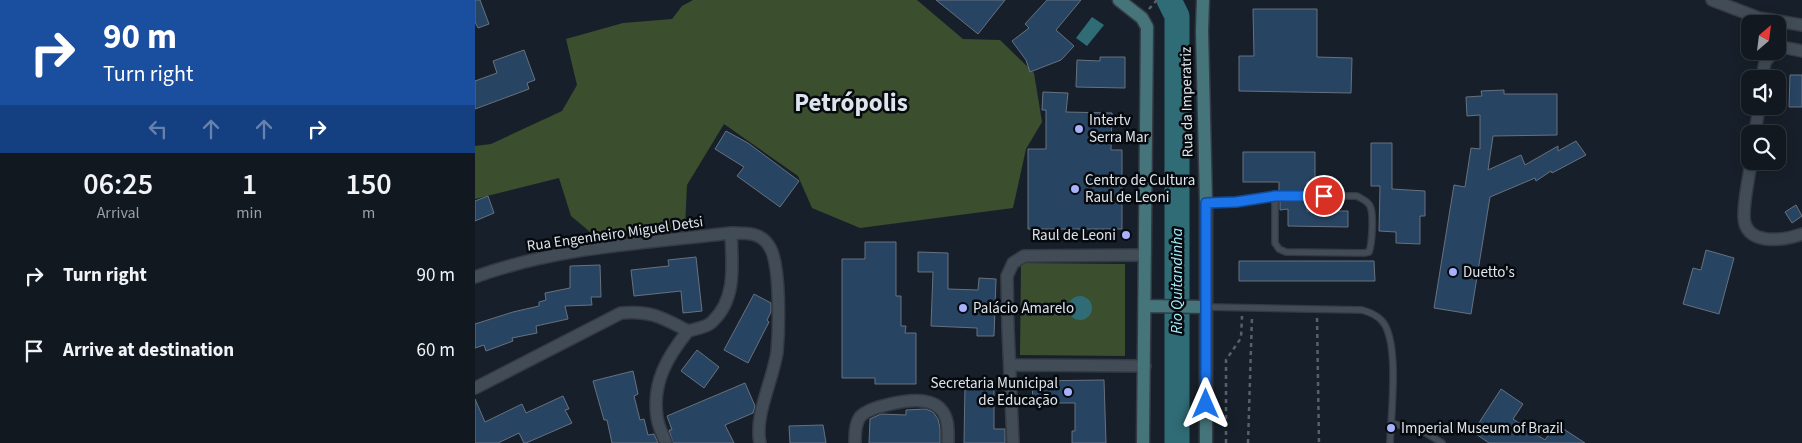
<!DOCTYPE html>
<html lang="en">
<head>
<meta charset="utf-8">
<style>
	:root { --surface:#111820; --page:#1a2129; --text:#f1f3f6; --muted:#9ca0a5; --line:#30373e }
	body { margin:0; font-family:"Source Sans 3",sans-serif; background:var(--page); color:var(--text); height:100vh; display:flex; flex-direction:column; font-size:19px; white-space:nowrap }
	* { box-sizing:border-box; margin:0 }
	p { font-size:16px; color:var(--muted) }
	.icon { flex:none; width:28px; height:28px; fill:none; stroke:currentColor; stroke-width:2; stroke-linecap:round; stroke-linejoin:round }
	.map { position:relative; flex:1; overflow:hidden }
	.details { display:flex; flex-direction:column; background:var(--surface); width:475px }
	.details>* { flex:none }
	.hud { background:#1a4fa0; color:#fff; overflow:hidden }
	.needle { width:32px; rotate:28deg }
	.fabs { position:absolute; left:1266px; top:15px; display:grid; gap:10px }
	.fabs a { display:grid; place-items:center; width:45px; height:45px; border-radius:10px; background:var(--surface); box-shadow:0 2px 12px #0003,0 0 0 1px var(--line); font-size:25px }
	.pin { position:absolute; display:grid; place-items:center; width:42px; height:42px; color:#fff; margin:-21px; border:2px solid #fff; border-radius:50%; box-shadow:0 1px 5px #0007 }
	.me { position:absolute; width:55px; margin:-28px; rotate:0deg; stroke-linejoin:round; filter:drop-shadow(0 0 4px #0008) }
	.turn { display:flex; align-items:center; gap:18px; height:105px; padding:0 20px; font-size:22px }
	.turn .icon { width:65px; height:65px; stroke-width:2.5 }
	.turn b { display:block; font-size:35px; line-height:42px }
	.lanes { display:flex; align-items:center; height:48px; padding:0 20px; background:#0003; justify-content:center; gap:25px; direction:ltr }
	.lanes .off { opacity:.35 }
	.eta { display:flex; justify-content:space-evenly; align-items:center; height:85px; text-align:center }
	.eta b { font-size:30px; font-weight:600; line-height:35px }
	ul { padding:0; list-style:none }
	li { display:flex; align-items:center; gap:15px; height:75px; padding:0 20px }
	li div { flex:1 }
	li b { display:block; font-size:19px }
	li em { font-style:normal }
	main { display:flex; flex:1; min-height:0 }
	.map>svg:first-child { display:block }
	.green { fill:#3b4e2d }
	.water { fill:#306c76 }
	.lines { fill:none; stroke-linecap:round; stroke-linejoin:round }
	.river { stroke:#306c76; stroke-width:25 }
	.building { fill:#284463; stroke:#67717e }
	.service-casing { stroke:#343a43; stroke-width:8 }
	.minor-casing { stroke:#343a43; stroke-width:14 }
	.secondary-casing { stroke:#343a43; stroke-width:15 }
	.path { stroke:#586069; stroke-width:2.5; stroke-dasharray:4 4; stroke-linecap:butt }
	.service { stroke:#424c57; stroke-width:5.5 }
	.minor { stroke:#424c57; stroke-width:11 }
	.secondary { stroke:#45747a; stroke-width:12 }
	.route-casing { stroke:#114b97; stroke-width:12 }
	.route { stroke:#1a73e8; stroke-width:9 }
	.poi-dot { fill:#a7b1fc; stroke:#060a0e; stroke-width:2 }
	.labels { text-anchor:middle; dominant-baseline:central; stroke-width:5; stroke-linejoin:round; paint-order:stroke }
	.street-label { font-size:15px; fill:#dee4eb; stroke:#060a0e }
	.poi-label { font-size:15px; fill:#dee4eb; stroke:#060a0e; text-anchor:start }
	.water-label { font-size:16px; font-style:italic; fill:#a4edfb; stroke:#060a0e }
	.town-label { font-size:25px; font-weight:bold; fill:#dee4eb; stroke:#060a0e }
</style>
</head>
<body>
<main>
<section class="details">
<div class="hud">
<div class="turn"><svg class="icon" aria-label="right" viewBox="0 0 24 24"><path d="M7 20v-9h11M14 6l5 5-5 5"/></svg><div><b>90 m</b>Turn right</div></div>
<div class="lanes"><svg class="icon off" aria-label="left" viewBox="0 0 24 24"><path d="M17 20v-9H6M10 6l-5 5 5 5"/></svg><svg class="icon off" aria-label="ahead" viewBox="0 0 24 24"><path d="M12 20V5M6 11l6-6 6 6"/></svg><svg class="icon off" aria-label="ahead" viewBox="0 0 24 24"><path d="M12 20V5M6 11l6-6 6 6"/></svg><svg class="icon" aria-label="right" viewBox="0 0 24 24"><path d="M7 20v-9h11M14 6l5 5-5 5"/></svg></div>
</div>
<div class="eta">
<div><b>06:25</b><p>Arrival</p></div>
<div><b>1</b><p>min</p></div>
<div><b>150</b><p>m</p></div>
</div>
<ul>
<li><svg class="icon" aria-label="right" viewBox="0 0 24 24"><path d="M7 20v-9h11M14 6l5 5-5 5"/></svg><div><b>Turn right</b></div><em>90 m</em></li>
<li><svg class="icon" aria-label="arrive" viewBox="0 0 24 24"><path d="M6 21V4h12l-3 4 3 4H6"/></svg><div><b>Arrive at destination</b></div><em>60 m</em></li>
</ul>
</section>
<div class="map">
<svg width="1327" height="443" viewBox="0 0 1327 443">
	<rect width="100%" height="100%" fill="#17202a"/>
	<path class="green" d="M218,0H442L488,39L525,40L559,73L567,122L551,149L538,208L385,228L337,208L323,176L249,124L212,185L210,228L127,242L96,216L84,178L0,199V146L16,144L87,111L102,85L91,39L148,23L197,19L207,6Z
		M546,263L650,264V356L545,355Z"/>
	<path class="water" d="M617,17L629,25L612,46L601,38Z
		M593 308a12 12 0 1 1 24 0a12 12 0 1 1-24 0Z"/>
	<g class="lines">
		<path class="river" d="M694,0L702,16V443"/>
	</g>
	<path class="building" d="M0,0H5L14,24L3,28L0,22Z
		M461,0H530L503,34Z
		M572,0H606L581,30L599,46L586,60L555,72L551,60L537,41L554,28L550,24Z
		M778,9H842V57L877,58L876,93L764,91V56H779Z
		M49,50L60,80L52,83L54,89L0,109V81L22,73L18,61Z
		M625,57H650V88L601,87L602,60L625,61Z
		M1315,75H1327V107H1314Z
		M1029,90V94H1082V135L1018,136L1013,170L1046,155L1050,165L1083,146V151L1101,141L1111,155L1077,173L1076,171L1061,181L1060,178L1015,197L996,314L959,308L979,185L990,187L996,148L1005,149V115L992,116L991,97L1007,96L1006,91Z
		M568,92L593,93L591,112L637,113L636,150H647V229H553V149H571V110H567Z
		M251,131L273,143L324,181L305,207L262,176L269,167L240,149Z
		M896,143H917V189L950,191V216H945V244L921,243V232L904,231L905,186H896Z
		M768,152H840V182H832V191H804V182H768Z
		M13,196L19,213L0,221V201Z
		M805,201H832V211H873V227L813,226V209L805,210Z
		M1321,205L1327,216L1317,223L1310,212Z
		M390,242H421V296H426V326H431L430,333H441V384H400V378H367V259H390Z
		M1231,250L1259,258L1244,314L1208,304L1218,268L1226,270Z
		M443,252L473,253V289L503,290L504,278L521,279L519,336H502V328L456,326L458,272H443Z
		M221,257L227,311L208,313L206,291L159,296L156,270L194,266L193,260Z
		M764,261H899L900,281H764Z
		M125,265L126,297H116L117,305L90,306L93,319L61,326L62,333L37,338L38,341L11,351L9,345L0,348V324L38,312L64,306V302L71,300L70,293L95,288V266Z
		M279,294L296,303V312L292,320L294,322L273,363L249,350Z
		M222,350L244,367L229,388L206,371Z
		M158,371L163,394L159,396L165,420L169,419L173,435L179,434L183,443H137L132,420H129L118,381Z
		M629,380L631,443H597V431H600V403H558L557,381Z
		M270,383L280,406L278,413L250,425L259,443H198L194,430H197L192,416Z
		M490,385L519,386V429H530V443H489Z
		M1026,389L1048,404L1038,419L1070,440L1081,424L1110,443H1014L998,432Z
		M88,396L94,409L90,410L97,423L51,443H49L44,433L23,443H0V399L10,422L47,404L51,413Z
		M451,409L458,412L463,419L465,428V443H394L395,419L406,414L431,415V410Z
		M348,425L351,443H315L314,426Z"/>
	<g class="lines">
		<g class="service-casing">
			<path id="service" d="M731,203L761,202L800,196H882C887,199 893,201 895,206C899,214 897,244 894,252L889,253L811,252L804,249L800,243V196
				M732,307L887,310C894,312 902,315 907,321C925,341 916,415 915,443
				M916,423L951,433L967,443"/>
		</g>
		<g class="minor-casing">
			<path id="minor" d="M1237,0L1284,18L1327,25
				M1302,49L1307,47L1327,51
				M1287,79L1290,62L1299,51
				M1280,134L1284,106
				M1276,161C1274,179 1269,197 1269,215C1268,246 1307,241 1327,234
				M0,277C82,247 170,243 256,233C270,233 286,232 294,246C306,263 304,330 302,352C298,380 279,416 285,443
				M213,331C220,329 233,327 238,321C262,298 257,264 256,233
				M535,365L670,366
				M0,388L146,313C176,310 188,318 213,331
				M191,443C188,435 183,426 182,417C177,383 192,357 213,331
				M380,443C380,434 380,424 385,417C394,406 435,399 448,401C456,402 464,406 468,412C474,421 473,433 473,443
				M538,443L533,329L532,276L538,263L549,256L670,255"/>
		</g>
		<g class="secondary-casing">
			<path id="secondary" d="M644,0L667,18L672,27L668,443
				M728,0L727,31L731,203V443
				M671,306L731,307"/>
		</g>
		<path class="path" d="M674,9L682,0
			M842,318L844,443
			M751,443V360L766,338L767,316
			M773,443L777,316"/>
		<use href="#service" class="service"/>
		<use href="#minor" class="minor"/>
		<use href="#secondary" class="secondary"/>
	</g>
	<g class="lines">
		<g class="route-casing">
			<path id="route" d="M731,404V203L761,202L800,196H849"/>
		</g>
		<use href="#route" class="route"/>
	</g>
	<g class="poi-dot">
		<circle cx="604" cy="129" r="5"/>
		<circle cx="600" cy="189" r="5"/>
		<circle cx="651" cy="235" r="5"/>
		<circle cx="978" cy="272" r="5"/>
		<circle cx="488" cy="308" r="5"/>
		<circle cx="593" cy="392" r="5"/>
		<circle cx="916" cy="428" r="5"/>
	</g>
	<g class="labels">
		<g class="street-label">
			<text transform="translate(712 102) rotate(-91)">Rua da Imperatriz</text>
			<text transform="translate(140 234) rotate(-8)">Rua Engenheiro Miguel Detsi</text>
		</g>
		<g class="poi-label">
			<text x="614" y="120">Intertv<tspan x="614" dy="17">Serra Mar</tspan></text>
			<text x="610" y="180">Centro de Cultura<tspan x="610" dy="17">Raul de Leoni</tspan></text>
			<text x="641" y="235" text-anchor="end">Raul de Leoni</text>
			<text x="988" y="272">Duetto's</text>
			<text x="498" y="308">Palácio Amarelo</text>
			<text x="583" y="383" text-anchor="end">Secretaria Municipal<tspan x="583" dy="17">de Educação</tspan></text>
			<text x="926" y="428">Imperial Museum of Brazil</text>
		</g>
		<g class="water-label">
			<text transform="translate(702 281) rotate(-90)">Rio Quitandinha</text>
		</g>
		<g class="town-label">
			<text x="376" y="103">Petrópolis</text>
		</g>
	</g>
</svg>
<div class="fabs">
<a><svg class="needle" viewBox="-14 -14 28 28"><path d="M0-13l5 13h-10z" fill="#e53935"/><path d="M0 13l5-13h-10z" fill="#9ca0a5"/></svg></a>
<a><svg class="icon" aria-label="sound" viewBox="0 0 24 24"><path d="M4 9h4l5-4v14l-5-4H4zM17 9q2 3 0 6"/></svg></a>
<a><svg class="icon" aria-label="search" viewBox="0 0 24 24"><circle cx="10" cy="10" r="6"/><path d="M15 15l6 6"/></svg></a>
</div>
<div class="pin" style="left:849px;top:196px;background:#d93025"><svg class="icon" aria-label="arrive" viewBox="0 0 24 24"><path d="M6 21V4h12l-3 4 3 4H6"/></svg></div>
<svg class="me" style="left:731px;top:404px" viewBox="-20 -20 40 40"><path d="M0-17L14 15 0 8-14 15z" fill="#1a73e8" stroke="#fff" stroke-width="4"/></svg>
</div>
</main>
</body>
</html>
